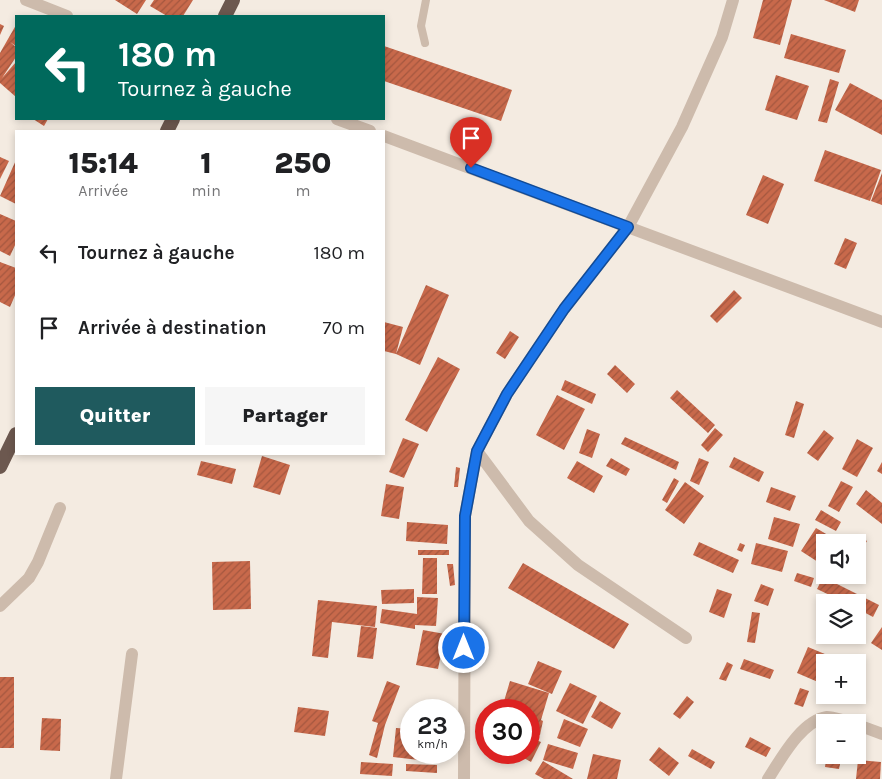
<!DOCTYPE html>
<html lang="fr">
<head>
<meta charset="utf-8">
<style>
	:root { --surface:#fff; --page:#f6f6f6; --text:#202124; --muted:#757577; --accent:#1f5a5e }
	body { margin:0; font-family:Karla,sans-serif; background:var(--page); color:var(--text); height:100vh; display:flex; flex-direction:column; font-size:19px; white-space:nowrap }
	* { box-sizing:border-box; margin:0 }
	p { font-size:16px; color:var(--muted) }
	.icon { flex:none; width:28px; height:28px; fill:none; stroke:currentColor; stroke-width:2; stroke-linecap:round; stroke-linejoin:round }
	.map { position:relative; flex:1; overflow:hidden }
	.drawer { position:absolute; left:15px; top:130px; width:370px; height:325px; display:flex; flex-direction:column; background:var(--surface); border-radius:0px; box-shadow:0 2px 8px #0003 }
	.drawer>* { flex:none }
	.banner { position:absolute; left:15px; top:15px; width:370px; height:105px; border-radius:0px; box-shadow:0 2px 8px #0003; background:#00695c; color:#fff; overflow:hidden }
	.controls { position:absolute; left:816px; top:534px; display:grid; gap:10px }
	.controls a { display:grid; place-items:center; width:50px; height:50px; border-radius:0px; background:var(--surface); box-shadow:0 2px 8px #0003; font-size:25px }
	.speed { position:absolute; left:400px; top:699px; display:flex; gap:10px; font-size:25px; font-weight:700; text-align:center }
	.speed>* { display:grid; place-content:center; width:65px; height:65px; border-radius:50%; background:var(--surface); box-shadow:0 2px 8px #0003; line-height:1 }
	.speed small { font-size:12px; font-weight:400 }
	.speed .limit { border:8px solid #d22; background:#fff; color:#111 }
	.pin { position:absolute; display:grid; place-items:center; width:42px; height:42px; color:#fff; margin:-51px -21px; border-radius:50% 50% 50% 0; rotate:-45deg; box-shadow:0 0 5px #0007 }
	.pin .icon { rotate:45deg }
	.me { position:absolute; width:55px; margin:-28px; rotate:0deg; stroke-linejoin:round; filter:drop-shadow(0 0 4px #0008) }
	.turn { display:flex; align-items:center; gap:18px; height:105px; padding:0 20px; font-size:22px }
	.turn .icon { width:65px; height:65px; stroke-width:2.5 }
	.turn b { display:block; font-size:35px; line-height:42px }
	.eta { display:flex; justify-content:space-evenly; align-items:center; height:85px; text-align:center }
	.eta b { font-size:30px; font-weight:800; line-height:35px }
	.button { display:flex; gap:10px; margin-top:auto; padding:10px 20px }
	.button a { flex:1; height:58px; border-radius:0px; background:var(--accent); color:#fff; font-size:20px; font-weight:800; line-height:58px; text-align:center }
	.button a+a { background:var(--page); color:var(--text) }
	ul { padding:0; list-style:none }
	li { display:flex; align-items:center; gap:15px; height:75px; padding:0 20px }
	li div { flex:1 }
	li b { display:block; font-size:19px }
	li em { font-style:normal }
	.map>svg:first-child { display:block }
	.building { fill:url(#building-hatch) }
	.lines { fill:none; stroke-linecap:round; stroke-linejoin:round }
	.service { stroke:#cdbbac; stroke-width:8 }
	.minor { stroke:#cdbbac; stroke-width:12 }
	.tertiary { stroke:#cdbbac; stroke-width:12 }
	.trunk { stroke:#6c584f; stroke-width:14 }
	.route-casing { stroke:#114b97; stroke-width:12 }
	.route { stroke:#1a73e8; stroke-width:9 }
</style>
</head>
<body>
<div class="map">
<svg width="882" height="779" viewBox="0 0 882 779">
	<defs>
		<pattern id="building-hatch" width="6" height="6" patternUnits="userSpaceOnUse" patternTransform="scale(1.25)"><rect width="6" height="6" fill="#c8694b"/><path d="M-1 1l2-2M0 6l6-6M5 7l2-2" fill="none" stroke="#a4573f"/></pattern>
	</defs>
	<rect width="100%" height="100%" fill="#f4ebe1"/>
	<path class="building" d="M115,0H146L137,14Z
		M154,0H193L183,16H167L150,6Z
		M763,0H792L780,45L753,38Z
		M824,0H859L855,12Z
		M0,24L4,26L0,35Z
		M16,25V46L10,42L16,47V57L2,78L16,62V97L0,83V53Z
		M791,34L846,50L839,73L784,58Z
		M384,46L512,90L501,121L384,81Z
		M776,75L809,86L797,120L765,110Z
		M830,79L839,82L827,123L818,121Z
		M850,83L882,100V135L835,110Z
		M33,119H48L44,126Z
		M825,150L881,170L870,201L814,181Z
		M0,157L9,161L0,179Z
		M16,160V204L0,196Z
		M882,173V205L871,201Z
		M763,175L784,184L768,224L746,215Z
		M0,214L16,221V243L10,256L0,251Z
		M845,238L857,243L846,269L834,264Z
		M0,262L16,268V293L10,307L0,302Z
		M426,285L449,295L420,365L396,354L384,351V322L403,327L396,354Z
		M734,290L742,298L717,323L710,316Z
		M510,331L519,337L505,359L496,353Z
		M438,357L460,369L427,432L405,420Z
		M615,365L635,384L627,393L607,374Z
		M565,380L596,394L592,404L561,390Z
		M677,390L715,425L708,433L670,398Z
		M557,395L585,409L564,450L536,435Z
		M796,401L804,404L794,438L785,435Z
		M715,428L723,435L708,452L701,445Z
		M587,429L600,434L592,458L579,453Z
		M824,430L834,438L818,461L807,453Z
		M625,437L679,462L676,470L621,444Z
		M403,438L419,444L404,478L389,472Z
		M857,439L873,448L857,477L842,469Z
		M262,456L290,465L280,495L253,487Z
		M734,457L764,472L759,482L729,467Z
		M611,458L630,469L626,476L606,466Z
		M699,458L709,462L699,485L690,481Z
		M201,461L236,469L232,484L197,475Z
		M577,461L603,476L594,493L567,478Z
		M882,462V474L877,471Z
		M456,467L460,468L458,487H454Z
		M674,478L679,481L667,503L662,500Z
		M841,481L853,487L839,512L828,506Z
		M685,482L704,496L684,524L665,510Z
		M386,484L404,487L399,519L381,516Z
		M771,487L796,496L790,511L766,502Z
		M866,490L882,503V524L856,504Z
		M821,510L841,522L836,531L815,520Z
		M774,517L800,524L793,547L768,539Z
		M407,522L448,525L447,544L406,541Z
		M816,528L833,538L830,542H825V550L818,562L801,551Z
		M860,537L867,541L858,556V542H856Z
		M699,542L739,560L733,573L693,555Z
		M740,543L745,545L742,552L737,550Z
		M756,543L788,551L782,572L751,564Z
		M418,550H449V555H418Z
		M423,558H437V594H422Z
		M250,561L251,609L213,610L212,562Z
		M523,563L629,624L614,649L508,588Z
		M447,564H453L455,585L450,586Z
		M797,573L814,578L811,587L794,581Z
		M823,577L879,605L873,617L858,609V602H844L817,589Z
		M761,584L774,589L768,606L754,601Z
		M414,589V603L382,604L381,590Z
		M717,589L732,594L724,618L709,612Z
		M417,597L438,598L436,626L415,625V629L380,623L382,609L417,614Z
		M318,600L377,606L375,627L332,622L328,658L312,656Z
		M752,612L760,613L755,643L747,642Z
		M361,626L377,628L373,659L357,657Z
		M882,627V650L871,643Z
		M423,630L445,634L438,669L416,665Z
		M808,647L844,662H825V685L797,673Z
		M744,659L774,670L770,679L740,669Z
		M538,661L562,671L552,694L528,684Z
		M727,662L733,665L726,681L719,679Z
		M0,677H14V748H0Z
		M387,681L400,686L385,725L377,758L369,755L378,723L372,721Z
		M510,681L549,693L541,720L543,721L540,735L529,732V710H509L502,708Z
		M570,683L597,696L583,724L556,711Z
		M800,688L809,691L803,707L794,704Z
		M687,696L694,702L680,719L673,714Z
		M600,701L621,713L612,729L591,717Z
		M298,707L329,711L325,736L294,732Z
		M42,718L61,719L60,751L40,750Z
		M564,719L588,729L580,747L557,738Z
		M396,728L411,729V752H419V760L393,757Z
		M529,737L541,742L531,762L513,752H529Z
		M750,737L771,748L766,757L745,747Z
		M548,744L578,753L573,769L543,760Z
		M659,747L679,763L669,776L649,760Z
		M692,749L715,762L711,769L688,756Z
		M593,754L621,760L617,779H587Z
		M827,755H842L839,769L825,767Z
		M858,760L881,762L880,779H856Z
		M543,761L573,779H544L535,774Z
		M361,762L393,764L392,776L360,774Z
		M406,764L437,765V773L406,771Z"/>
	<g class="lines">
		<path class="service" d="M425,43L421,26L426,0"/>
		<path class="minor" d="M477,451L529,521L578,565L686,638
			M0,606L29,578L38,562L60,508
			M858,725L882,734
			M116,779L132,654
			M464,779L465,516L477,451L507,394L564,309L628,227L682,127L722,37L733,0
			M768,779C781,759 801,721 827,717C834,717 844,721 851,722"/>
		<path class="tertiary" d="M26,0L67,16
			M337,119L370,131
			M384,136L882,322"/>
		<path class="trunk" d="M225,16L233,0
			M167,131L173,119
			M0,467L16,434"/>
	</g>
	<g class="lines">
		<g class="route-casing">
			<path id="route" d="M464,648L465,516L477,451L507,394L564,309L628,227L471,168"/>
		</g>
		<use href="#route" class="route"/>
	</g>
</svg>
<div class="controls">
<a><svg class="icon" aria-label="sound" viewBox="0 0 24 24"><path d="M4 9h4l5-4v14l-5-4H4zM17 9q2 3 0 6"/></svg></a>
<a><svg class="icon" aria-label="layers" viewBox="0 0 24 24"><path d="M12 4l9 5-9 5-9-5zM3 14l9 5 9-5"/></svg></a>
<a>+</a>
<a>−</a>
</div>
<div class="speed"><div>23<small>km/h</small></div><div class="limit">30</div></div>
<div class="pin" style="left:471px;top:168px;background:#d93025"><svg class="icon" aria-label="arrive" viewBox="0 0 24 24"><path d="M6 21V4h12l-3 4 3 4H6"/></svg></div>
<svg class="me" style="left:464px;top:648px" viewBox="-20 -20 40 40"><circle r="17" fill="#1a73e8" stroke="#fff" stroke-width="3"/><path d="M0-11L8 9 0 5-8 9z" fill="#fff"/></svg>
<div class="banner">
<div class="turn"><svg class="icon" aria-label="left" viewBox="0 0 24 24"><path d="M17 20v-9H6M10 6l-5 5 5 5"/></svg><div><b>180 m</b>Tournez à gauche</div></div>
</div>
<section class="drawer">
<div class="eta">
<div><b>15:14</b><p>Arrivée</p></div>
<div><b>1</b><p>min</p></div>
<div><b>250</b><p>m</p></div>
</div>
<ul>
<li><svg class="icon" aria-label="left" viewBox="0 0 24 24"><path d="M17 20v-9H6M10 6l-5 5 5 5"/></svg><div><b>Tournez à gauche</b></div><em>180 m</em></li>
<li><svg class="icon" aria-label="arrive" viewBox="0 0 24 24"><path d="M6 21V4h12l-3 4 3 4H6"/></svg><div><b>Arrivée à destination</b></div><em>70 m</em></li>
</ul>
<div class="button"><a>Quitter</a><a>Partager</a></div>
</section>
</div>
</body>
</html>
